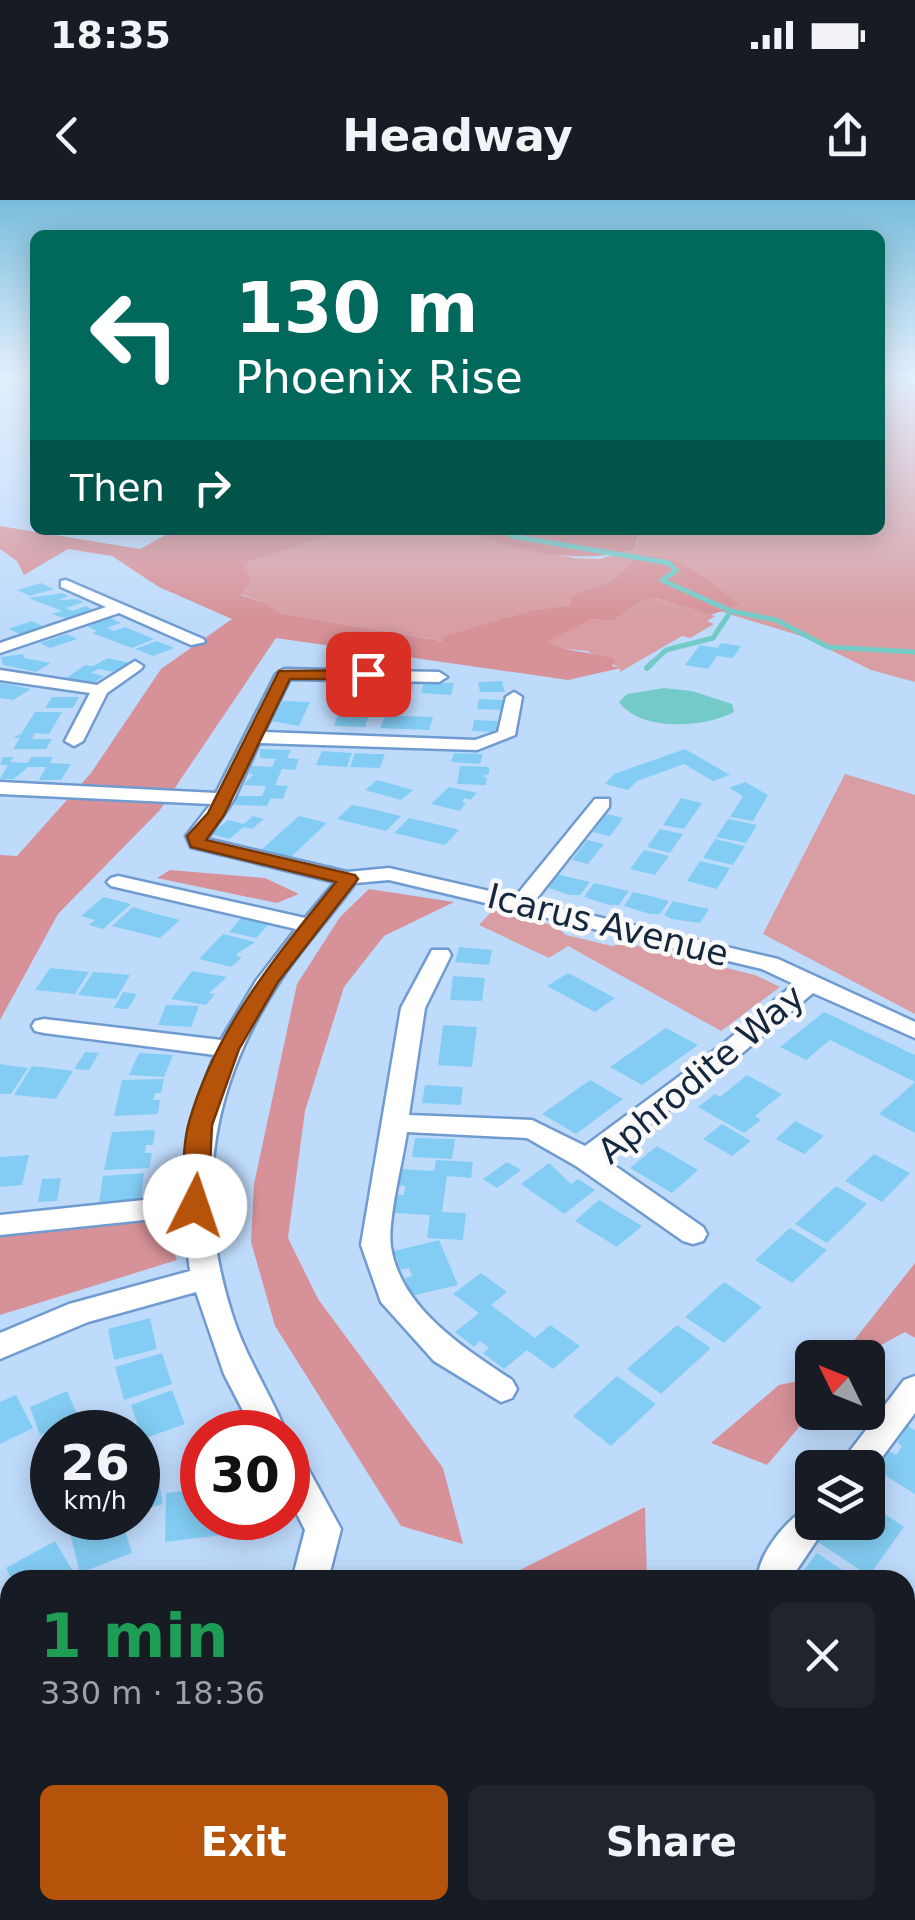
<!DOCTYPE html>
<html lang="en">
<head>
<meta charset="utf-8">
<style>
	:root { --surface:#171b24; --page:#20242c; --text:#f1f3f6; --muted:#9ea1a6; --accent:#b45309 }
	body { margin:0; font-family:"DejaVu Sans",sans-serif; background:var(--page); color:var(--text); height:100vh; display:flex; flex-direction:column; font-size:38px; white-space:nowrap }
	* { box-sizing:border-box; margin:0 }
	p { font-size:32px; color:var(--muted) }
	.icon { flex:none; width:55px; height:55px; fill:none; stroke:currentColor; stroke-width:2; stroke-linecap:round; stroke-linejoin:round }
	.map { position:relative; flex:1; overflow:hidden }
	.side { position:absolute; left:0px; top:1370px; width:915px; height:350px; display:flex; flex-direction:column; background:var(--surface); border-radius:30px 30px 0 0; box-shadow:0 5px 25px #0003 }
	.side>* { flex:none }
	.hud { position:absolute; left:30px; top:30px; width:855px; height:305px; border-radius:15px; box-shadow:0 5px 25px #0003; background:#00695c; color:#fff; overflow:hidden }
	.needle { width:65px; rotate:313deg }
	.controls { position:absolute; left:795px; top:1140px; display:grid; gap:20px }
	.controls a { display:grid; place-items:center; width:90px; height:90px; border-radius:15px; background:var(--surface); box-shadow:0 5px 25px #0003; font-size:50px }
	.speed { position:absolute; left:30px; top:1210px; display:flex; gap:20px; font-size:50px; font-weight:700; text-align:center }
	.speed>* { display:grid; place-content:center; width:130px; height:130px; border-radius:50%; background:var(--surface); box-shadow:0 5px 25px #0003; line-height:1 }
	.speed small { font-size:25px; font-weight:400 }
	.speed .limit { border:15px solid #d22; background:#fff; color:#111 }
	.pin { position:absolute; display:grid; place-items:center; width:85px; height:85px; color:#fff; margin:-42px; border-radius:20px; box-shadow:0 5px 15px #0006 }
	.me { position:absolute; width:110px; margin:-55px; rotate:4deg; stroke-linejoin:round; filter:drop-shadow(0 0 8px #0008) }
	.turn { display:flex; align-items:center; gap:35px; height:210px; padding:0 40px; font-size:45px }
	.turn .icon { width:130px; height:130px; stroke-width:2.5 }
	.turn b { display:block; font-size:70px; line-height:85px }
	.then { display:flex; align-items:center; height:95px; padding:0 40px; background:#0003; gap:20px; font-size:38px }
	.round { display:grid; place-items:center; flex:none; width:105px; height:105px; border-radius:15px; background:var(--page) }
	.summary { display:flex; align-items:center; justify-content:space-between; height:170px; padding:0 40px }
	h1 { font-size:60px; font-weight:600; line-height:75px; color:#1e9e55 }
	.action { display:flex; gap:20px; margin-top:auto; padding:20px 40px }
	.action a { flex:1; height:115px; border-radius:15px; background:var(--accent); color:#fff; font-size:40px; font-weight:600; line-height:115px; text-align:center }
	.action a+a { background:var(--page); color:var(--text) }
	.status { display:flex; justify-content:space-between; align-items:center; height:70px; padding:0 50px; background:var(--surface); direction:ltr }
	.status svg { height:28px; fill:currentColor }
	header { display:flex; justify-content:space-between; align-items:center; height:130px; padding:0 40px; background:var(--surface); font-size:45px; font-weight:600 }
	.map>svg:first-child { display:block }
	.green { fill:#d89ea3 }
	.forest { fill:#d79299 }
	.water { fill:#74cac7 }
	.lines { fill:none; stroke-linecap:round; stroke-linejoin:round }
	.stream-far1 { stroke:#74cac7; stroke-width:5 }
	.stream { stroke:#74cac7; stroke-width:6 }
	.building { fill:#83cdf4 }
	.minor-casing { stroke:#6f9bd0; stroke-width:5 }
	.secondary-casing { stroke:#6f9bd0; stroke-width:5 }
	.minor { fill:#fff; fill-rule:evenodd }
	.secondary { fill:#fff; fill-rule:evenodd }
	.route { fill:#b45309; stroke:#753606; stroke-width:2.5 }
	.labels { text-anchor:middle; dominant-baseline:central; stroke-width:9; stroke-linejoin:round; paint-order:stroke }
	.street-label { font-size:35px; fill:#15273c; stroke:#f9f9f9 }
</style>
</head>
<body>
<div class="status"><b>18:35</b><svg viewBox="0 0 49 12"><path d="M0 12V9h3v3zM5 12V6h3v6zM10 12V3h3v9zM15 12V0h3v12zM26 1h20v11H26zM47 4h2v5h-2z"/></svg></div>
<header><svg class="icon" aria-label="back" viewBox="0 0 24 24"><path d="M15 5l-7 7 7 7"/></svg>Headway<svg class="icon" aria-label="share" viewBox="0 0 24 24"><path d="M12 15V3M7 8l5-5 5 5M5 13v7h14v-7"/></svg></header>
<div class="map">
<svg width="915" height="1720" viewBox="0 0 915 1720">
	<rect width="100%" height="100%" fill="#bfdbfc"/>
	<path class="green" d="M880,177H915V482L871,470L804,437L648,389L657,367L651,357C633,356 627,365 618,378L569,399L571,405L532,410L446,436L443,441L280,413L266,403L240,394L245,390L244,364L344,330H465L504,343L574,358L599,359L635,349L639,337L634,330H880Z
		M655,398L715,416L707,421L714,424L690,438L682,436L620,472V468L587,451L559,448L546,442L593,419L613,421L643,400Z
		M845,574L915,595V814L763,734Z
		M494,709L555,726L566,735L612,746L626,743L755,775L780,787L721,831L568,746L549,758L479,725Z"/>
	<path class="forest" d="M0,326L140,349L175,330H344L244,364L251,380L241,395L266,403L280,413L442,441L445,436L532,410L571,405L569,398C583,390 599,387 613,380C623,375 625,364 636,359C669,344 717,387 740,405L710,415L656,398L643,400L613,421L593,419L547,442C568,453 593,451 615,460L612,466L621,468L568,480L276,438L160,610L58,714L0,820V655L17,656L91,573L161,469L232,419L159,387L112,356L68,349L24,375L17,361L0,349Z
		M465,330H640L635,349C579,366 519,351 465,330Z
		M170,670L265,678L299,694L277,703L157,678Z
		M369,689L454,702L384,736L344,787L305,911L288,1038L318,1099L443,1268L463,1344L401,1326L275,1126L251,1042L254,984L297,784L340,717Z
		M159,1018L177,1060L0,1115V1033Z
		M915,1063V1138L905,1132L859,1157H841Z
		M812,1178V1212L767,1265L711,1243L779,1185Z
		M645,1307L647,1380H500Z
		M0,1594L10,1609V1710H75L81,1720H0Z
		M905,1599L915,1607V1717L905,1709Z
		M178,1710H285L277,1720H168Z"/>
	<path class="water" d="M664,488L692,491L732,504L734,512C704,528 641,532 619,502L627,494Z"/>
	<g class="lines">
		<path class="stream-far1" d="M507,330L511,336L669,363L676,371L662,380L731,411L776,420L828,447L915,452
			M649,466L666,450L713,438L731,411"/>
		<path class="stream" d="M647,468L652,463"/>
	</g>
	<path class="building" d="M41,383L54,389L30,396L17,390Z
		M62,393L69,396L58,400L76,399L84,402L66,408L72,411L86,406L96,412L72,419L57,416L52,414L62,411L28,398Z
		M110,418L121,423L107,428L114,431L125,427L154,439L132,448L92,433L97,431L87,426Z
		M32,421L46,428L22,435L8,429Z
		M67,434L77,439L50,448L40,443Z
		M157,441L174,448L153,456L135,449Z
		M721,443L741,446L733,458L717,456L708,469L685,465L700,445L718,448Z
		M23,454L24,458L51,463L36,472L3,465L1,457Z
		M108,458L130,463L114,472L99,469L91,473L104,476L90,485L65,479L85,465L93,466Z
		M336,478L362,479L357,491H341L342,487L332,486Z
		M385,480L414,481L411,493L381,492Z
		M502,481L505,492H480L478,482Z
		M424,482L454,483L451,495L421,493Z
		M0,484L2,483L31,489L13,500L0,498Z
		M52,497H79L73,508H45Z
		M479,499L503,500L502,510L477,509Z
		M283,501L310,502L299,526L271,521Z
		M35,512H62L49,534L35,533L32,539H52L46,549H13L20,538H12L21,534Z
		M338,514H354L369,515L365,527L334,526Z
		M385,515L402,516L433,517L429,530L380,528Z
		M474,520L498,521L497,532L472,531Z
		M260,549L291,550L287,558L299,559L295,570L282,569L275,585L288,586L283,599L271,598L267,606L234,605L238,596H262L266,586L243,585L254,574H249L252,566L272,567L276,559L260,558Z
		M685,549L730,575L713,581L684,564L637,581L628,590L605,584L614,574Z
		M322,551L352,553L347,567L316,565Z
		M355,553L370,554H385L380,568L350,567Z
		M454,553L483,554L480,564L451,562Z
		M3,557H14L10,562L28,563L31,557H53L50,563L71,564L61,580H39L46,567H28L14,579H0L8,565H0Z
		M460,566L489,567V574L483,576L487,578L486,585L457,584Z
		M377,580L413,590L401,600L365,590Z
		M745,582L768,595L753,621L730,617L743,596L729,588Z
		M449,587L477,593L470,600L465,598L462,602L466,603L460,611L431,604Z
		M681,598L702,603L684,629L663,625Z
		M352,605L368,608L401,616L386,631L337,619Z
		M607,614L623,618L610,636L593,632Z
		M253,616L264,619L252,629L244,627L229,639L211,634L228,620L244,624Z
		M299,616L327,623L291,657L262,649Z
		M409,618L440,625L459,630L445,645L394,633Z
		M728,619L757,625L746,643L716,637Z
		M660,629L683,634L670,653L647,647Z
		M715,639L745,646L733,665L703,658Z
		M587,640L604,644L588,664L572,660Z
		M644,650L669,656L655,675L630,669Z
		M700,661L730,668L717,689L687,681Z
		M556,674L590,682L580,695H570L546,687Z
		M594,683L611,687L629,691L619,705H609L584,697Z
		M633,692L651,696L669,701L660,714H650L624,706Z
		M103,697L131,704L103,729L89,725L95,720L81,716Z
		M673,701L690,705L709,709L700,723L672,719L664,715Z
		M133,707L149,712L180,720L160,738L112,726Z
		M243,716L271,722L256,738L229,732Z
		M223,734L255,742L238,753L236,756L242,757L231,767L199,759Z
		M459,747L492,750L489,765L455,762Z
		M50,768L72,770L89,772L75,794L35,790Z
		M192,771L227,777L209,793L215,794L206,805L171,799Z
		M93,772L109,773L130,775L116,799L78,795Z
		M568,773L598,789L615,798L595,812L547,786Z
		M453,776L485,778L482,801L450,800Z
		M123,792L137,794L128,809L114,808Z
		M166,805L199,806L191,827L158,825Z
		M824,812L915,855V882L830,840L806,860L780,847Z
		M443,825L477,827L472,867L438,865Z
		M666,828L698,845L642,885L610,867Z
		M85,852L99,853L89,870L74,869Z
		M139,853L173,855L164,877L129,875Z
		M0,864L28,868L11,894H0Z
		M32,866L50,868L73,871L56,899L14,895Z
		M747,875L782,894L755,916L761,920L744,933L698,907L715,894L720,897Z
		M164,879L161,893H155L153,900H160L158,914L114,916L122,880Z
		M590,880L623,899L576,934L542,914Z
		M915,882V933L879,914Z
		M425,885L463,887L461,905L422,903Z
		M795,921L824,936L804,954L776,939Z
		M722,924L751,941L732,956L703,939Z
		M155,930L153,945H146L145,953H152L149,968L104,970L112,932Z
		M415,938L455,939L452,959L412,957Z
		M657,946L698,970L672,993L630,968Z
		M874,954L910,973L882,1002L845,981Z
		M29,955L22,985L0,987V957Z
		M436,960L473,962L471,978L447,976L442,1012L466,1013L463,1040L427,1038L430,1015L394,1013L397,995H404L405,986H398L401,969L434,971Z
		M507,962L521,970L497,988L483,979Z
		M549,963L571,984L578,979L595,990L564,1014L521,984Z
		M144,973L141,1000L99,1003L103,976Z
		M61,978L57,1001L38,1002L42,979Z
		M836,986L867,1004L827,1043L795,1024Z
		M599,1000L642,1026L617,1047L575,1021Z
		M790,1028L827,1050L792,1083L755,1060Z
		M439,1040L458,1085L411,1096L405,1078L412,1076L409,1068L401,1070L394,1051Z
		M481,1073L507,1092L491,1105L535,1138L550,1125L580,1146L553,1169L527,1150L504,1169L483,1153L489,1148L486,1145L480,1141L474,1147L455,1132L479,1113L453,1094Z
		M724,1082L762,1107L724,1143L685,1117Z
		M150,1118L157,1149L114,1160L108,1129Z
		M677,1125L711,1148L661,1194L627,1169Z
		M162,1153L172,1184L124,1200L115,1167Z
		M617,1176L656,1204L611,1246L573,1216Z
		M172,1190L185,1224L143,1239L131,1205Z
		M67,1191L79,1219L40,1235L30,1207Z
		M16,1195L33,1228L0,1244V1202Z
		M908,1226L915,1230V1294L875,1269L889,1251L896,1255L902,1246L897,1243Z
		M157,1270L163,1304L138,1311V1276Z
		M202,1289V1318H222V1335L165,1342L166,1293Z
		M868,1303L904,1327L869,1376L818,1342L832,1322L840,1326L843,1322H868Z
		M115,1318H121L132,1353L80,1373L70,1334Z
		M55,1341L75,1375L66,1380H12L6,1368Z
		M817,1353L857,1380H796Z
		M479,1710H556L567,1720H471Z"/>
	<g class="lines">
		<g class="minor-casing">
			<path id="minor" d="M66,380L203,439L205,442L191,445L119,413L0,453V443L106,407L61,387V381Z
				M135,461L143,466L141,469L107,493L83,541L74,546L65,541L90,493L0,480V470L97,485Z
				M284,469L439,472L447,477L439,482L290,479L264,532L475,540L498,532L506,497L514,492L522,497L515,535L477,550L259,543L234,599L207,639L347,672L389,668L515,697L595,599H609V607L534,702L778,759L915,822V838L813,793L741,854L605,959L703,1027L707,1034L703,1041L693,1044L683,1041L576,966L527,938L407,932C403,960 387,1022 391,1047C401,1109 464,1148 512,1180L517,1189L512,1198L501,1202L434,1161L381,1102L361,1045L401,808L432,750H448L451,755L425,808L409,915L532,920L585,946L723,844L794,784L762,769L389,680L355,683C330,717 305,744 281,779C211,885 193,992 232,1114C245,1156 270,1193 286,1232H254L224,1174L196,1092L88,1122L0,1159V1133L69,1104L190,1071L183,1016L0,1035V1015L182,996C185,946 195,902 215,855L44,833L35,831L32,826L35,821L44,819L221,840L256,781L296,729L111,686L107,682L111,678L118,676L305,718L335,682L191,647L186,636L211,604L0,594V582L216,593L276,474Z
				M915,1176V1213L868,1276V1268H837L904,1180Z
				M288,1249L300,1254L341,1329L328,1380H292L305,1330L288,1296Z
				M812,1306V1322H829L794,1374V1380H758C756,1356 790,1314 812,1306Z
				M905,1488L915,1493V1535L905,1531Z
				M10,1500V1544L0,1548V1504Z
				M745,1710H797L801,1720H749Z"/>
		</g>
		<g class="secondary-casing">
			<path id="secondary" d="M897,177H915V185Z"/>
		</g>
		<use href="#minor" class="minor"/>
		<use href="#secondary" class="secondary"/>
	</g>
	<linearGradient id="sky" x2="0" y2="1"><stop stop-color="#79bddb"/><stop offset="0.42" stop-color="#e2effe"/><stop offset="1" stop-color="#e2effe" stop-opacity="0"/></linearGradient>
	<rect width="915" height="418" fill="url(#sky)"/>
	<path class="route" d="M279,471L368,470L375,474L368,479H290L224,615L206,640L355,675L358,679L278,782L239,849L212,925L208,1006L204,1012H186L182,1006C184,979 182,947 189,922C216,828 276,756 336,682L191,647L187,636L208,613Z"/>
	<g class="labels">
		<g class="street-label">
			<text transform="translate(608 725) rotate(14)">Icarus Avenue</text>
			<text transform="translate(701 874) rotate(-40)">Aphrodite Way</text>
		</g>
	</g>
</svg>
<div class="controls">
<a><svg class="needle" viewBox="-14 -14 28 28"><path d="M0-13l5 13h-10z" fill="#e53935"/><path d="M0 13l5-13h-10z" fill="#9ea1a6"/></svg></a>
<a><svg class="icon" aria-label="layers" viewBox="0 0 24 24"><path d="M12 4l9 5-9 5-9-5zM3 14l9 5 9-5"/></svg></a>
</div>
<div class="speed"><div>26<small>km/h</small></div><div class="limit">30</div></div>
<div class="pin" style="left:368px;top:474px;background:#d93025"><svg class="icon" aria-label="arrive" viewBox="0 0 24 24"><path d="M6 21V4h12l-3 4 3 4H6"/></svg></div>
<svg class="me" style="left:195px;top:1006px" viewBox="-20 -20 40 40"><circle r="19" fill="#fff"/><path d="M0-13L10 11 0 6-10 11z" fill="#b45309"/></svg>
<div class="hud">
<div class="turn"><svg class="icon" aria-label="left" viewBox="0 0 24 24"><path d="M17 20v-9H6M10 6l-5 5 5 5"/></svg><div><b>130 m</b>Phoenix Rise</div></div>
<div class="then">Then<svg class="icon" aria-label="right" viewBox="0 0 24 24"><path d="M7 20v-9h11M14 6l5 5-5 5"/></svg></div>
</div>
<section class="side">
<div class="summary"><div><h1>1 min</h1><p>330 m · 18:36</p></div><a class="round"><svg class="icon" aria-label="close" viewBox="0 0 24 24"><path d="M6 6l12 12M18 6L6 18"/></svg></a></div>
<div class="action"><a>Exit</a><a>Share</a></div>
</section>
</div>
</body>
</html>
